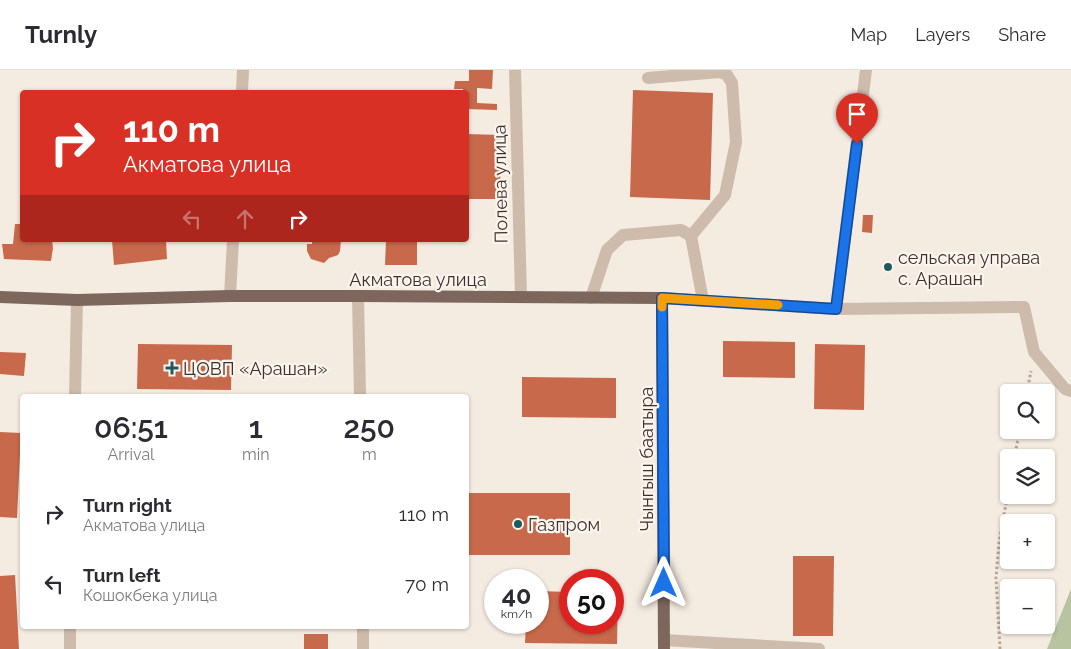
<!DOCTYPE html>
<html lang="en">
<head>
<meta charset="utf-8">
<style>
	:root { --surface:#fff; --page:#f7f7f7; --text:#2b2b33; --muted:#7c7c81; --line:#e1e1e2 }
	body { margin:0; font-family:Raleway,sans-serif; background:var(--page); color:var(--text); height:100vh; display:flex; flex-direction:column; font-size:19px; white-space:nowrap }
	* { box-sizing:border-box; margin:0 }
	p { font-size:16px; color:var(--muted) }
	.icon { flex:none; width:28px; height:28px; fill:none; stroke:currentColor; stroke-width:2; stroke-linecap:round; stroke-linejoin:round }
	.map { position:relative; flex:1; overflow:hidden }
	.details { position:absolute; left:20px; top:324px; width:449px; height:235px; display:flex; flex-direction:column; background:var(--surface); border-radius:5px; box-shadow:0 1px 4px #0004 }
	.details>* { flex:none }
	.hud { position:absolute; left:20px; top:20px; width:449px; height:152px; border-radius:5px; box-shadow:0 1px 4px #0004; background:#d93025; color:#fff; overflow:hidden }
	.fabs { position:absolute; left:1000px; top:314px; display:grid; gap:10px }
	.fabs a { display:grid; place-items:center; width:55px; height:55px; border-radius:5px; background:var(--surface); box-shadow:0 1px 4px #0004; font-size:25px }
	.speed { position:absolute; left:484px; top:499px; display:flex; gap:10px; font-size:25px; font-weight:700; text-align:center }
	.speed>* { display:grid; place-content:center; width:65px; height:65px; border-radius:50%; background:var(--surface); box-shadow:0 1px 4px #0004; line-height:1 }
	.speed small { font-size:12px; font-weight:400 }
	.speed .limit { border:8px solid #d22; background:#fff; color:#111 }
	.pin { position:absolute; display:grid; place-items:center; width:42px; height:42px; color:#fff; margin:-51px -21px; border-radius:50% 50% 50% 0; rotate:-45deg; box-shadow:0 0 5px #0007 }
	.pin .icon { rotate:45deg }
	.me { position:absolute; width:55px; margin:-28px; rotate:0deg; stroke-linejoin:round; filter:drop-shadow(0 0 4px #0008) }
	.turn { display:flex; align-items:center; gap:18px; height:105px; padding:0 20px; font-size:22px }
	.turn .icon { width:65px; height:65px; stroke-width:2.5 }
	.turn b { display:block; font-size:35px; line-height:42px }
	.lanes { display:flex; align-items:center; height:48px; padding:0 20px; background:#0003; justify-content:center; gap:25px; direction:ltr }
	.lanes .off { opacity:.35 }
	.eta { display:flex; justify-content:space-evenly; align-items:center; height:85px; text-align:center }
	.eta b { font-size:30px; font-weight:600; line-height:35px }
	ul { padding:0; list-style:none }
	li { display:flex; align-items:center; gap:15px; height:70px; padding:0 20px }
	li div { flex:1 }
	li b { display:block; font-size:19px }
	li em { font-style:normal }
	header { display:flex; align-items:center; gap:30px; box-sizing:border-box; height:70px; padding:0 25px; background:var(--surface); border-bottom:1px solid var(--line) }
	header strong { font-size:24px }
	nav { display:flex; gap:28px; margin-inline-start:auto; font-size:18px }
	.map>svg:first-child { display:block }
	.green { fill:#b8c4a0 }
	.building { fill:#c8694b }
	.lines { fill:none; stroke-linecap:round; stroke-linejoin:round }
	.path { stroke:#b9a596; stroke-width:3; stroke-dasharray:2.5 2.5; stroke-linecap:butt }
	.minor { stroke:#cdbbac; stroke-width:12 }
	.major { stroke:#7d675c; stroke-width:12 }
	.route-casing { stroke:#114b97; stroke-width:12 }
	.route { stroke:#1a73e8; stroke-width:9 }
	.slow { stroke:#f59e0b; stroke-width:9 }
	.poi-dot { fill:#1f5a5e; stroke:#fbf5ee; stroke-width:2 }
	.labels { text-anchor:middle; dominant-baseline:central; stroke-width:4.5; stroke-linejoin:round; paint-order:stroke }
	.street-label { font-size:18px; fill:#3b302b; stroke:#fbf5ee }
	.poi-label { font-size:18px; fill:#3b302b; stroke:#fbf5ee; text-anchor:start }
</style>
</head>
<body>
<header>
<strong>Turnly</strong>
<nav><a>Map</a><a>Layers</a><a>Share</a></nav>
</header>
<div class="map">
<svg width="1071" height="579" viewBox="0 0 1071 579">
	<rect width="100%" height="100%" fill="#f4ebe1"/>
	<path class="green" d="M1071,519V579H1047Z"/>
	<path class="building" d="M469,0H493L492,19L477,18V33L497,34V40L466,39V22H463V19H454L455,11H469Z
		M633,20L713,23L710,130L630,127Z
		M466,64L501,65L500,129H466Z
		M863,145H873L872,163L862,162Z
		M15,154H22V170H52L53,178L51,191L4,189L2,174H13Z
		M112,170H166L167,189L114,195Z
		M312,170H341L340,181L338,185L329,188L324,193L311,189L307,181V174H312Z
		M386,170H417V195H385Z
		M723,271L795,272V308L723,307Z
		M138,274L232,275L231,320L137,319Z
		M815,274L865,275L864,340L814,339Z
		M0,282L26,283L24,306L0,304Z
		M522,307L616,308V348L522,347Z
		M0,362L21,363L17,448L0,447Z
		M466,423H570V485H466Z
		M793,486H834L833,566H793Z
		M15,505L19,579H0V506Z
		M538,521L570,522V552H612V522H618L617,574L525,573L526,552H538Z
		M304,564H328V579H304Z"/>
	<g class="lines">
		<path class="path" d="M1027,322L1031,301
			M1014,388L1020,360
			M1000,579L996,508L999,472L1009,417"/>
		<path class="minor" d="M515,0L521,227
			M648,8L720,2L727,5L732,13L736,72L725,125L691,166
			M242,22L243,0
			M230,226L233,170
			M358,226L360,326
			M591,228L607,180L623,165L681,160L691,166L703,231
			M662,228L836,239L1024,237L1034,282L1065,319L1071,321
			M836,239L866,0
			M75,326L77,230
			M363,556V579
			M664,570L819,579
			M70,579V556"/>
		<path class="major" d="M0,227L77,230L230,226H358L662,228L664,579"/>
	</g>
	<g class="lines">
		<g class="route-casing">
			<path id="route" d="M664,513L662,228L836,239L857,74"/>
		</g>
		<use href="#route" class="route"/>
		<path class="slow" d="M662,237V228L778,235"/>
	</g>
	<g class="poi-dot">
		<circle cx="888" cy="197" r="5"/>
		<path d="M169.5 290.5h5v5h5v5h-5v5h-5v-5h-5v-5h5z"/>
		<circle cx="518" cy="454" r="5"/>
	</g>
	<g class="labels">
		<g class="street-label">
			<text transform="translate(500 114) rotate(-91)">Полева улица</text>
			<text x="418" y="209">Акматова улица</text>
			<text transform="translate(646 389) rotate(-90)">Чынгыш баатыра</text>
		</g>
		<g class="poi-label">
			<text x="898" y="187">сельская управа<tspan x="898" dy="21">с. Арашан</tspan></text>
			<text x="183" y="298">ЦОВП «Арашан»</text>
			<text x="528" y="454">Газпром</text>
		</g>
	</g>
</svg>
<div class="fabs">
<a><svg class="icon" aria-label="search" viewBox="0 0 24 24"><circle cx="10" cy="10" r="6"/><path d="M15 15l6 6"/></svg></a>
<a><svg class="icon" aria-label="layers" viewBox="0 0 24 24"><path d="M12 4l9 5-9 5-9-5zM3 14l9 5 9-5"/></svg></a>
<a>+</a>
<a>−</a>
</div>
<div class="speed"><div>40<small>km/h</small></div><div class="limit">50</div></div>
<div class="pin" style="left:857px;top:74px;background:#d93025"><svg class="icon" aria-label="arrive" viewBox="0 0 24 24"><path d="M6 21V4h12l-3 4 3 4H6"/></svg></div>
<svg class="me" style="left:664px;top:513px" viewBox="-20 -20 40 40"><path d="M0-17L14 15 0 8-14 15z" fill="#1a73e8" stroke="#fff" stroke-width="4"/></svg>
<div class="hud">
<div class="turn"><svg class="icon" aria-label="right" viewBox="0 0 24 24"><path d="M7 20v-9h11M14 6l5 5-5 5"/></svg><div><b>110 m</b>Акматова улица</div></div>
<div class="lanes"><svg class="icon off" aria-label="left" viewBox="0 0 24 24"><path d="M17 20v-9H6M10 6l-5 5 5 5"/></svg><svg class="icon off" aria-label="ahead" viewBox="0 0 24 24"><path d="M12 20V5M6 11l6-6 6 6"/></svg><svg class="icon" aria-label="right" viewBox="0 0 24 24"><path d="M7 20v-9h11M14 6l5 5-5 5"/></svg></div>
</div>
<section class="details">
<div class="eta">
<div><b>06:51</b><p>Arrival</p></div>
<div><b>1</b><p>min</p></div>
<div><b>250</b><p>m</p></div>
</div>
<ul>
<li><svg class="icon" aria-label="right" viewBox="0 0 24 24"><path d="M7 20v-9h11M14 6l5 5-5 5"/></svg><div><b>Turn right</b><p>Акматова улица</p></div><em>110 m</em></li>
<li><svg class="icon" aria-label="left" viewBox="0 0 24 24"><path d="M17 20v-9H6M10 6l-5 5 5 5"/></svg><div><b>Turn left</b><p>Кошокбека улица</p></div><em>70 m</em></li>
</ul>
</section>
</div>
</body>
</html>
